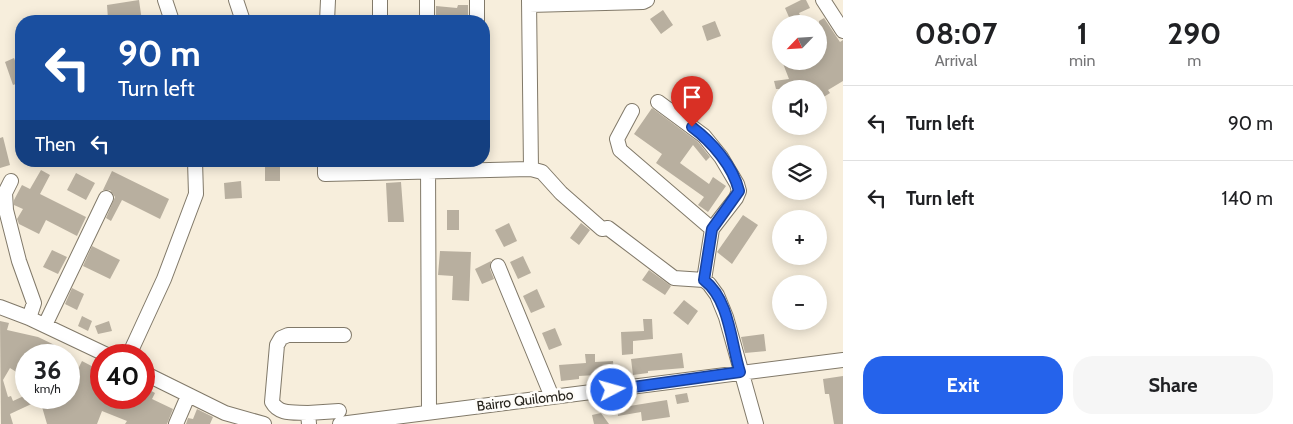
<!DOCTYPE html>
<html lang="en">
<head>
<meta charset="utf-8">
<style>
	:root { --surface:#fff; --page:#f6f6f6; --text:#202124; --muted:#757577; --line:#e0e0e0; --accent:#2563eb }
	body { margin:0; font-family:Cabin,sans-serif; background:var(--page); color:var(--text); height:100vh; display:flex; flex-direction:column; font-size:19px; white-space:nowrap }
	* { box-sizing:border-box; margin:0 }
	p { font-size:16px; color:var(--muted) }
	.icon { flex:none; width:28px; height:28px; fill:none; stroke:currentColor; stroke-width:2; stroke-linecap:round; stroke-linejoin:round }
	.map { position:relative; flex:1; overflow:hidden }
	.panel { display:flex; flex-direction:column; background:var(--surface); width:450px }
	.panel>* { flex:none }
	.top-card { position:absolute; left:15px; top:15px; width:475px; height:152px; border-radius:20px; box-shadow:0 2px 12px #0003; background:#1a4fa0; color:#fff; overflow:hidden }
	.needle { width:32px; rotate:245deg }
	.fabs { position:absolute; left:772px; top:15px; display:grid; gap:10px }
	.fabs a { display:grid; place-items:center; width:55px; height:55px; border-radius:50%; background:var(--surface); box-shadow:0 2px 12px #0003; font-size:25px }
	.speed { position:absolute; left:15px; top:344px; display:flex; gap:10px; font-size:25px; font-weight:700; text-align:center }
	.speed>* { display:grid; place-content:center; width:65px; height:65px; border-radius:50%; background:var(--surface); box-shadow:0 2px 12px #0003; line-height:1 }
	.speed small { font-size:12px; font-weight:400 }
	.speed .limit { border:8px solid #d22; background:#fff; color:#111 }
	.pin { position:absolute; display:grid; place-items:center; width:42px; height:42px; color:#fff; margin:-51px -21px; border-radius:50% 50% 50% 0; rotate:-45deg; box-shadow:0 0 5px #0007 }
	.pin .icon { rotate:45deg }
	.me { position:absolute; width:55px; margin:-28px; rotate:84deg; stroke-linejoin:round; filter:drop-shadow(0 0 4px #0008) }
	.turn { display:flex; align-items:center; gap:18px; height:105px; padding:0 20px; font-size:22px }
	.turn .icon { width:65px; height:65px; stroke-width:2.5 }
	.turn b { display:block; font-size:35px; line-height:42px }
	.then { display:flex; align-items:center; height:48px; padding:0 20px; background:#0003; gap:10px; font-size:19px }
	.eta { display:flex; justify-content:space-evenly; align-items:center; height:85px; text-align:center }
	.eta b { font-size:30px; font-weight:700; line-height:35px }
	.action { display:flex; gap:10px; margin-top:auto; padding:10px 20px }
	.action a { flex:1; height:58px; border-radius:20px; background:var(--accent); color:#fff; font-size:20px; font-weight:700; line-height:58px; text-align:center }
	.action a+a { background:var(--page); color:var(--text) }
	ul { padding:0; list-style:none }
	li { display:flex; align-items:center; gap:15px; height:75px; padding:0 20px; border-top:1px solid var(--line) }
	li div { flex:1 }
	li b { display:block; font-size:19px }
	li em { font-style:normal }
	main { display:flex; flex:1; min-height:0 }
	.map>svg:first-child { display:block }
	.building { fill:#b8af9f }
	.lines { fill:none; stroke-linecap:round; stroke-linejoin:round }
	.minor-casing { stroke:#817969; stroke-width:16 }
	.minor { stroke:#fff; stroke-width:14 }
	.route-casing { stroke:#184099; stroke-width:12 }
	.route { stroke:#2563eb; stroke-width:9 }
	.labels { text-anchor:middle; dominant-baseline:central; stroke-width:5; stroke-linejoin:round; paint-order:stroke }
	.street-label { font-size:14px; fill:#26231c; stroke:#fefcf8 }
</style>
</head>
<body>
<main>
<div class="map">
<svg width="843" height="424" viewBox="0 0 843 424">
	<rect width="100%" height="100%" fill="#f7eedc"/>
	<path class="building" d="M139,0L142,21H128L127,17L108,19L107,5Z
		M801,0H806L810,8L799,13L804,24H792L785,8Z
		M458,5H468V21H436V6L457,8Z
		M663,10L673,25L661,34L650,19Z
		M824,18L840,42L843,40V81L828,90L830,93L819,100V89H776L774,81L789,79L782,61H819V21Z
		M715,21L721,36L707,41L702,26Z
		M14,58L21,76V82L13,85L5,62Z
		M652,108L698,142L710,157L706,161L693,145L680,163L709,184L713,177L726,186L708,212L698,205L704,197L656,163L662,154L634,134Z
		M3,137L10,165L0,168V138Z
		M265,161H280V181H265Z
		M41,170L50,175L40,194L86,217L77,236L46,220L39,234L19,224L17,219L23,209L14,205V200L22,185L30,189Z
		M112,171L169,199L160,219L122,200L111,221L106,218L115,197L110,190H103Z
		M76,173L95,183L86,200L67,190Z
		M241,181L242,198L225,199L224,183Z
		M401,182L404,222H388L386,183Z
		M447,210H459V230H447Z
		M743,215L758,225L732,264L717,252Z
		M509,223L517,241L504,247L495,230Z
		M581,223L590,230L579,245L570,238Z
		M92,246L120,260L110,279L83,266Z
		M52,250L67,257L58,274L43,267Z
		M440,251L471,252L469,301L452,300L453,276L438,275Z
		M523,256L531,273L518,279L510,262Z
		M491,261L490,269L494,279L482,284L475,269Z
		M649,270L671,286L665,295L642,280Z
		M72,288L84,294L77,310L65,304Z
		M537,289L545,307L531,313L523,296Z
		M684,300L698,311L688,325L673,313Z
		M82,316L92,321L88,331L78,326Z
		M643,319H652L653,339L633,341V354L622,355L621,332L644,331Z
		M0,321L9,323L7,330L38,337L63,349L61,355H26V360L18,373L10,368L3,380L8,397L11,396L13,401L26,395V398H69V387L82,361L101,371V398H144V387L155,393L152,399L173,409L167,424H125L127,421L102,411L97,424H47L40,400L10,414L13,424H1Z
		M109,321L112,331L98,334L95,326Z
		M555,328L562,345L549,350L542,333Z
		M764,334L766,351L745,353L741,337Z
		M682,353L684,368L648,371V373L633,375L631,359Z
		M585,354H595V362L613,361L614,374L579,376V379L561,381L559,365L586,363Z
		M843,376V424H834L829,394H825L823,379Z
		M687,393L689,402L677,404L675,395Z
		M667,400L670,417L642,421L641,412L618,416L617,408Z
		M197,409L213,417L210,424H186L188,418L193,419Z
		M601,413L609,424H594L592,415Z"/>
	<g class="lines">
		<g class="minor-casing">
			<path id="minor" d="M165,0L172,21
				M236,0L243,21
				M427,0V21
				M477,0V21
				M529,0L531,169
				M823,0L843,31
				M529,5L643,2L647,0
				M327,21L328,0
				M380,21V0
				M658,102L704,136L721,157L737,184L739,191L736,198L712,229L704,280
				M632,111L617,139L620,150L712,229
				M325,161V174L531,169L542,172L561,193L602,229L608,228L674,278L704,280L709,284L717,295L726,317L756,424
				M428,161L429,412
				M11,181L5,193L6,210L19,261L34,303L29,318
				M498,266L552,397
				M0,307L29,318L107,355
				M45,325L106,198
				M129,355L164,279L196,194L195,161
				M144,373L225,413L264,424
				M308,413L339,411
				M176,424L188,396
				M309,424L308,413C294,412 279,415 272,402L277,345L281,338L288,335H344
				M340,424L843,360"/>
		</g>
		<use href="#minor" class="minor"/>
	</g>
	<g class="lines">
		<g class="route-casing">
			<path id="route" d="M612,390L740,372C731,344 730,300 704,280L712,229L739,191C733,166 712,142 692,127"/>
		</g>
		<use href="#route" class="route"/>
	</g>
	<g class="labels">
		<g class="street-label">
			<text transform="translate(525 400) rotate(-7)">Bairro Quilombo</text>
		</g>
	</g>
</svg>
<div class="fabs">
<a><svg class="needle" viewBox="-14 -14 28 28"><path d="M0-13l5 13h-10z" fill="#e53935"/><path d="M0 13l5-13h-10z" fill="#757577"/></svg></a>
<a><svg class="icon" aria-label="sound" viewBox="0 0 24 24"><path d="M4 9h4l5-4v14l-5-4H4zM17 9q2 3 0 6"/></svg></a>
<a><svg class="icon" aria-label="layers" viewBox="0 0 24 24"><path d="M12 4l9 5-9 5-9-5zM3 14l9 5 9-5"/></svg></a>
<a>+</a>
<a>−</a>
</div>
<div class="speed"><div>36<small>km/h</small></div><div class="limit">40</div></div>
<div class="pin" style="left:692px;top:127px;background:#d93025"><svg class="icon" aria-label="arrive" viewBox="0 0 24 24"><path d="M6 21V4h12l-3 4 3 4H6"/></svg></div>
<svg class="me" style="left:612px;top:390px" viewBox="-20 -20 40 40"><circle r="17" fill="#2563eb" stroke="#fff" stroke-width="3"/><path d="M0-11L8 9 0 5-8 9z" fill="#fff"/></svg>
<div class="top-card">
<div class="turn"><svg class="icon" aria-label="left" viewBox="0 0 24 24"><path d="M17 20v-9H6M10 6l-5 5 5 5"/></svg><div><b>90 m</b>Turn left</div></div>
<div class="then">Then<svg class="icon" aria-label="left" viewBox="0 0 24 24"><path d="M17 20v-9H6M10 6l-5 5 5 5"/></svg></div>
</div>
</div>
<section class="panel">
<div class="eta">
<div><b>08:07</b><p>Arrival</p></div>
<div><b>1</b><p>min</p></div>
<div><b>290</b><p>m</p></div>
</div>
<ul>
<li><svg class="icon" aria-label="left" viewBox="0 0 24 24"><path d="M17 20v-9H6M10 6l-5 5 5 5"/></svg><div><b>Turn left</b></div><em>90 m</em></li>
<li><svg class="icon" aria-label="left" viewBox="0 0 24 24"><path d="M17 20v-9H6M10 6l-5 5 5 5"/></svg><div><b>Turn left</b></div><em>140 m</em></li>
</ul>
<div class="action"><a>Exit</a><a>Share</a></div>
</section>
</main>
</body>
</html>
